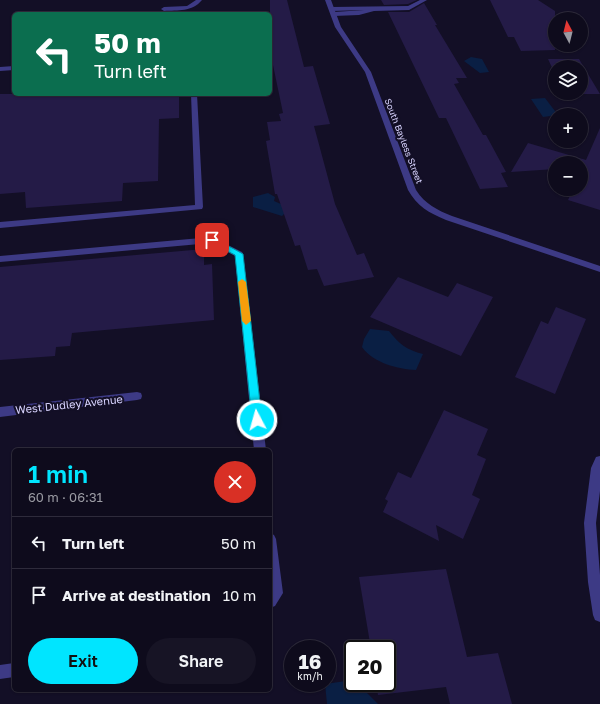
<!DOCTYPE html>
<html lang="en">
<head>
<meta charset="utf-8">
<style>
	:root { --surface:#0e0b1c; --page:#171425; --text:#f1f3f6; --muted:#9b9ba3; --line:#2e2b3b; --accent:#00e5ff }
	body { margin:0; font-family:"Golos Text",sans-serif; background:var(--page); color:var(--text); height:100vh; display:flex; flex-direction:column; font-size:15px; white-space:nowrap }
	* { box-sizing:border-box; margin:0 }
	p { font-size:13px; color:var(--muted) }
	.icon { flex:none; width:22px; height:22px; fill:none; stroke:currentColor; stroke-width:2; stroke-linecap:round; stroke-linejoin:round }
	.map { position:relative; flex:1; overflow:hidden }
	.panel { position:absolute; left:12px; top:448px; width:260px; height:244px; display:flex; flex-direction:column; background:var(--surface); border-radius:6px; box-shadow:0 1px 3px #0004,0 0 0 1px var(--line) }
	.panel>* { flex:none }
	.banner { position:absolute; left:12px; top:12px; width:260px; height:84px; border-radius:6px; box-shadow:0 1px 3px #0004,0 0 0 1px var(--line); background:#0b6e4f; color:#fff; overflow:hidden }
	.needle { width:26px; rotate:353deg }
	.fabs { position:absolute; left:548px; top:12px; display:grid; gap:8px }
	.fabs a { display:grid; place-items:center; width:40px; height:40px; border-radius:50%; background:var(--surface); box-shadow:0 1px 3px #0004,0 0 0 1px var(--line); font-size:20px }
	.speed { position:absolute; left:284px; top:640px; display:flex; gap:8px; font-size:20px; font-weight:700; text-align:center }
	.speed>* { display:grid; place-content:center; width:52px; height:52px; border-radius:50%; background:var(--surface); box-shadow:0 1px 3px #0004,0 0 0 1px var(--line); line-height:1 }
	.speed small { font-size:10px; font-weight:400 }
	.speed .limit { border:2px solid #111; border-radius:6px; background:#fff; color:#111 }
	.pin { position:absolute; display:grid; place-items:center; width:34px; height:34px; color:#fff; margin:-17px; border-radius:8px; box-shadow:0 2px 6px #0006 }
	.me { position:absolute; width:44px; margin:-22px; rotate:354deg; stroke-linejoin:round; filter:drop-shadow(0 0 3px #0008) }
	.turn { display:flex; align-items:center; gap:14px; height:84px; padding:0 16px; font-size:18px }
	.turn .icon { width:52px; height:52px; stroke-width:2.5 }
	.turn b { display:block; font-size:28px; line-height:34px }
	.round { display:grid; place-items:center; flex:none; width:42px; height:42px; border-radius:21px; background:var(--page) }
	.overview { display:flex; align-items:center; justify-content:space-between; height:68px; padding:0 16px }
	h1 { font-size:24px; font-weight:600; line-height:30px; color:var(--accent) }
	.action { display:flex; gap:8px; margin-top:auto; padding:8px 16px }
	.action a { flex:1; height:46px; border-radius:24px; background:var(--accent); color:#111; font-size:16px; font-weight:600; line-height:46px; text-align:center }
	.action a+a { background:var(--page); color:var(--text) }
	ul { padding:0; list-style:none }
	li { display:flex; align-items:center; gap:12px; height:52px; padding:0 16px; border-top:1px solid var(--line) }
	li div { flex:1 }
	li b { display:block; font-size:15px }
	li em { font-style:normal }
	.map>svg:first-child { display:block }
	.water { fill:#0a1f44 }
	.building { fill:#241b47 }
	.lines { fill:none; stroke-linecap:round; stroke-linejoin:round }
	.service { fill:#3d3a85; fill-rule:evenodd }
	.minor { fill:#3d3a85; fill-rule:evenodd }
	.route { fill:#00e5ff; stroke:#0095a6 }
	.slow { fill:#f59e0b }
	.labels { text-anchor:middle; dominant-baseline:central; stroke-width:4; stroke-linejoin:round; paint-order:stroke }
	.far-street-label { font-size:9px; fill:#d9d4ff; stroke:#130f26 }
	.street-label { font-size:11px; fill:#d9d4ff; stroke:#130f26 }
</style>
</head>
<body>
<div class="map">
<svg width="600" height="704" viewBox="0 0 600 704">
	<rect width="100%" height="100%" fill="#130f26"/>
	<path class="water" d="M471,57L482,59L489,72L480,73L464,61Z
		M545,98L558,115L543,117L531,99Z
		M268,193L275,197L274,201L290,208L282,216L253,207V197Z
		M370,329L389,331C399,344 407,350 423,354L416,370C398,369 373,363 362,347L364,339Z
		M353,680V683H357L378,704H327L325,684Z"/>
	<path class="building" d="M270,0H287L304,67L313,66L330,124L314,126L335,204L357,255L364,253L374,277L324,286L317,269L308,270L300,245L295,246L277,194H275L266,141L270,140L267,122L281,121L279,114L283,113L273,65L270,66Z
		M381,0H417L408,4L384,5Z
		M490,0H538L555,11V50L521,51L514,37H508Z
		M424,3L437,25H435L467,78H456L459,83L454,84L483,135H486L506,172L501,173L508,187L480,189L446,118H439L388,12H409Z
		M548,59H579L600,94H565V93H581V67H555V74Z
		M0,94H179V118L159,119L158,181L123,183L122,201L26,208L25,192L0,194Z
		M600,128V210L568,200L573,189H581V171L583,167H581V163H555V169L511,172L528,143L586,160Z
		M204,249V265L212,264L214,320L72,333L70,346L56,347L55,356L0,360V267Z
		M398,277L448,297L457,283L493,297L461,356L370,317Z
		M556,307L586,319L555,394L515,377L541,321L548,324Z
		M444,410L488,429L477,455L486,459L472,495L480,499L463,539L436,525L439,541L383,512L388,501L385,499L398,472L411,478Z
		M446,569L467,657L498,653L512,704H450L446,687L378,695L376,683H387V649H371L359,577Z"/>
	<g class="lines">
		<path class="service" d="M196,0H202C192,12 178,10 164,11L161,9L164,7L187,6Z
			M420,0H427L409,10L374,11L359,15L334,16L331,14L334,12L364,10L332,11L329,9L332,7L408,6Z
			M14,66V70L0,71V67Z
			M191,94H197L203,207L202,209L0,228V222L195,205Z
			M212,237L242,252L243,254L266,450H254L235,256L211,243L0,262V256Z
			M270,533L274,535L276,539L283,593L275,606L270,608Z
			M14,663V677L0,679V665Z"/>
		<path class="minor" d="M325,0H331L341,27L371,72L416,190C425,204 437,210 452,216L600,266V272L446,220C429,213 417,206 408,190L365,72L335,27Z
			M137,392L141,393L142,396L141,399L137,400L0,417V407Z
			M600,456V491L596,523L600,575V622L595,620L593,615L588,582L584,523L591,468L596,457Z"/>
	</g>
	<path class="route" d="M209,238H214L243,254L262,420L261,423L257,424L253,423L252,420L235,255L209,242Z"/>
	<path class="slow" d="M242,279L246,282L251,321L246,325L242,321L238,282Z"/>
	<g class="labels">
		<g class="far-street-label">
			<text transform="translate(404 141) rotate(69)">South Bayless Street</text>
		</g>
		<g class="street-label">
			<text transform="translate(69 404) rotate(-6)">West Dudley Avenue</text>
		</g>
	</g>
</svg>
<div class="fabs">
<a><svg class="needle" viewBox="-14 -14 28 28"><path d="M0-13l5 13h-10z" fill="#e53935"/><path d="M0 13l5-13h-10z" fill="#9b9ba3"/></svg></a>
<a><svg class="icon" aria-label="layers" viewBox="0 0 24 24"><path d="M12 4l9 5-9 5-9-5zM3 14l9 5 9-5"/></svg></a>
<a>+</a>
<a>−</a>
</div>
<div class="speed"><div>16<small>km/h</small></div><div class="limit">20</div></div>
<div class="pin" style="left:212px;top:240px;background:#d93025"><svg class="icon" aria-label="arrive" viewBox="0 0 24 24"><path d="M6 21V4h12l-3 4 3 4H6"/></svg></div>
<svg class="me" style="left:257px;top:420px" viewBox="-20 -20 40 40"><circle r="17" fill="#00e5ff" stroke="#fff" stroke-width="3"/><path d="M0-11L8 9 0 5-8 9z" fill="#fff"/></svg>
<div class="banner">
<div class="turn"><svg class="icon" aria-label="left" viewBox="0 0 24 24"><path d="M17 20v-9H6M10 6l-5 5 5 5"/></svg><div><b>50 m</b>Turn left</div></div>
</div>
<section class="panel">
<div class="overview"><div><h1>1 min</h1><p>60 m · 06:31</p></div><a class="round" style="background:#d93025;color:#fff"><svg class="icon" aria-label="close" viewBox="0 0 24 24"><path d="M6 6l12 12M18 6L6 18"/></svg></a></div>
<ul>
<li><svg class="icon" aria-label="left" viewBox="0 0 24 24"><path d="M17 20v-9H6M10 6l-5 5 5 5"/></svg><div><b>Turn left</b></div><em>50 m</em></li>
<li><svg class="icon" aria-label="arrive" viewBox="0 0 24 24"><path d="M6 21V4h12l-3 4 3 4H6"/></svg><div><b>Arrive at destination</b></div><em>10 m</em></li>
</ul>
<div class="action"><a>Exit</a><a>Share</a></div>
</section>
</div>
</body>
</html>
